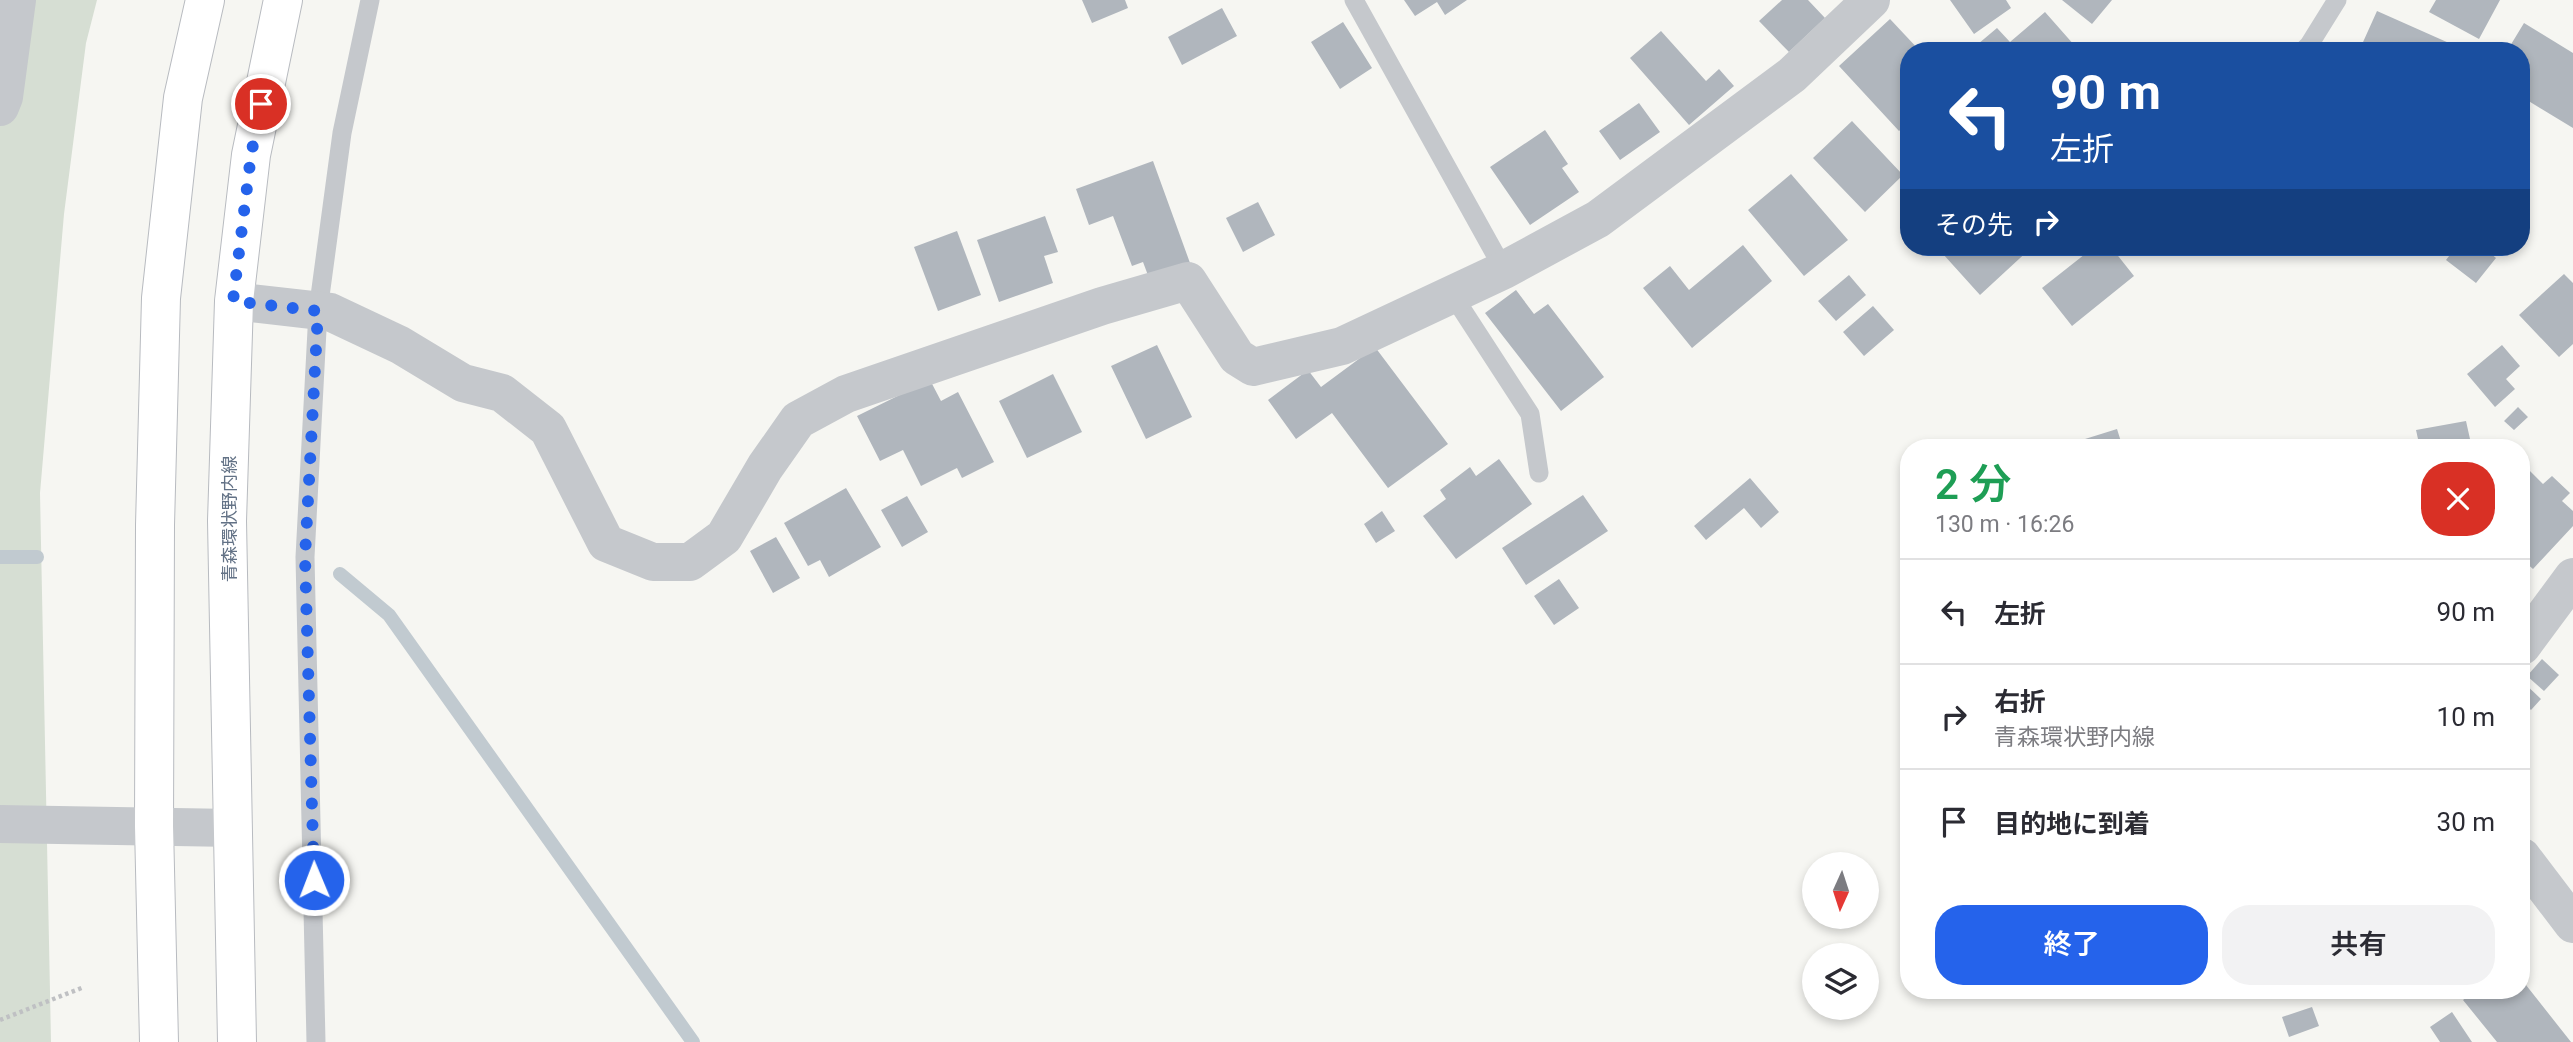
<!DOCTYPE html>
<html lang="ja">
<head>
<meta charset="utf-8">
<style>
	:root { --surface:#fff; --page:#f2f2f3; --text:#2b2b33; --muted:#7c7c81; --line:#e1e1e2; --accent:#2563eb }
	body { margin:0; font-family:Roboto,"Noto Sans JP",sans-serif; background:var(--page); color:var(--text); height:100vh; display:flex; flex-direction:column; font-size:26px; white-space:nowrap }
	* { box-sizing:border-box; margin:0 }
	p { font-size:23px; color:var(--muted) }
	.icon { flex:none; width:38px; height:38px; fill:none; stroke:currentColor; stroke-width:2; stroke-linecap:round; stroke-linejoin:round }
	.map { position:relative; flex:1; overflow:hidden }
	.sheet { position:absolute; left:1900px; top:439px; width:630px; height:560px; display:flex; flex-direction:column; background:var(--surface); border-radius:28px; box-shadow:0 4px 10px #0003 }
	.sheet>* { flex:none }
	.guide { position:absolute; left:1900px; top:42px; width:630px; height:214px; border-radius:28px; box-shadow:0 4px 10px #0003; background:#1a4fa0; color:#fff; overflow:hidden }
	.needle { width:46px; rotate:183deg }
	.controls { position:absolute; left:1802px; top:852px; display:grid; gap:14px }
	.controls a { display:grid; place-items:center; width:77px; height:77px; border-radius:50%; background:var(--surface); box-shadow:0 4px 10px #0003; font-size:35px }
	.pin { position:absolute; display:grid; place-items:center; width:60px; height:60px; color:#fff; margin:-30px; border:4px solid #fff; border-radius:50%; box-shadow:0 2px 7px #0007 }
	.me { position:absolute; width:77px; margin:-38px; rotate:359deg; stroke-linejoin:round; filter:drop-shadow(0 0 5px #0008) }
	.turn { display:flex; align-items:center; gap:24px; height:147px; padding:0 35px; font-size:32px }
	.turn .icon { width:91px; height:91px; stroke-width:2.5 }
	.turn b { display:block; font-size:49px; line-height:60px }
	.then { display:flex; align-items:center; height:66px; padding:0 35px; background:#0003; gap:14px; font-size:26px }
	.round { display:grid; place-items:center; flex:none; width:74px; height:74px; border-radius:28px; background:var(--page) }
	.headline { display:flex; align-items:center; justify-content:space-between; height:119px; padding:0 35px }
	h1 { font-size:42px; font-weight:600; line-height:52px; color:#1e9e55 }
	.cta { display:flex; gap:14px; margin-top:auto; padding:14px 35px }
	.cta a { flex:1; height:80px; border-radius:28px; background:var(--accent); color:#fff; font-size:28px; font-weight:600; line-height:80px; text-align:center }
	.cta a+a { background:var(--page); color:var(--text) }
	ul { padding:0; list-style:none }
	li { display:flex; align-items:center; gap:21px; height:105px; padding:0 35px; border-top:2px solid var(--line) }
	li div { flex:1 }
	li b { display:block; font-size:26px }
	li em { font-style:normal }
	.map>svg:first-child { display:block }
	.green { fill:#d6ded3 }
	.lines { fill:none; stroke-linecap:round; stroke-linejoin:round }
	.stream { stroke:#c1cad0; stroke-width:14 }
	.building { fill:#b0b6bd }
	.primary-casing { stroke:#b8bbc0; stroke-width:40 }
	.path { stroke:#bfc0c3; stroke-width:4.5; stroke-dasharray:3.5 3.5; stroke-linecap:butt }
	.lane { stroke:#c5c8cc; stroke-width:19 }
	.street { stroke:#c5c8cc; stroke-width:38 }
	.primary { stroke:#fff; stroke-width:38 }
	.route { stroke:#2563eb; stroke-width:12; stroke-dasharray:0 21.6 }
	.labels { text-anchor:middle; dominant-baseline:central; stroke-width:7; stroke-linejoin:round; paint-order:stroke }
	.street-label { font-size:18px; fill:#637286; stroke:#fff }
</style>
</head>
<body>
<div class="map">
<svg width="2573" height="1042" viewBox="0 0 2573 1042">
	<rect width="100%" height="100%" fill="#f6f6f2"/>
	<path class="green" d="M0,0H97L86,43L64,214L40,493L51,1042H0Z"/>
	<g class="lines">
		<path class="stream" d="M0,557H37
			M340,574L389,615L693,1042"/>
	</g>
	<path class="building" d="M1082,0H1125L1128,8L1092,23Z
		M1404,0H1467L1445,15L1437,2L1415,16Z
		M1782,0H1808L1825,18L1789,52L1759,21Z
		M1950,0H2006L2011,8L1974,34Z
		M2062,0H2112L2092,24Z
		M2436,0H2500L2479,39L2429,12Z
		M1222,8L1237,36L1182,65L1168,37Z
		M2377,11L2467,51H2359Z
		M2045,12L2075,46L2070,51H1984L1978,44L1997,28L2010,42Z
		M1890,19L1920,51H1909V122L1899,131L1839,66Z
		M1343,22L1372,68L1340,89L1311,42Z
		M2524,23L2573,53V128L2522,97V51H2507Z
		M1661,31L1706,81L1719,69L1734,86L1689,125L1630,58Z
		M1639,103L1660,132L1620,160L1599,131Z
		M1852,121L1903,175L1865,212L1813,158Z
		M1545,130L1568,164L1562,168L1579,192L1530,225L1490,167Z
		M1153,161L1190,263L1149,278L1143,262L1132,266L1113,216L1089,225L1076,189Z
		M1791,174L1848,240L1804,276L1748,210Z
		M1258,202L1275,235L1243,252L1226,218Z
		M1045,216L1058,252L1044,256L1053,283L999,302L977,240Z
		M957,231L981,295L938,311L914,247Z
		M1743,245L1772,281L1692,348L1643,288L1670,266L1689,290Z
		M1952,247H2032L1980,295L1943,254Z
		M2094,247H2111L2134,276L2072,326L2042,288Z
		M2456,247H2483L2496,258L2476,283L2446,260Z
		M2564,274L2573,283V344L2559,357L2519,315Z
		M1849,275L1866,295L1836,321L1818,301Z
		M1516,290L1534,314L1548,304L1604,377L1561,411L1485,313Z
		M1873,306L1894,330L1864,356L1843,332Z
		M1157,345L1192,417L1146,439L1111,366Z
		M2502,345L2520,366L2506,379L2515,389L2495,407L2467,374Z
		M1375,347L1448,444L1388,488L1332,413L1296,439L1268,400L1308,370L1321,387Z
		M1053,374L1082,432L1027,458L999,401Z
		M930,380L941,401L958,392L994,462L962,478L957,468L921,486L903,450L880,461L857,416Z
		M2518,407L2528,417L2514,430L2504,421Z
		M2466,421L2472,448H2420L2416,430Z
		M2117,429L2123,448H2088L2085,439Z
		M1499,459L1532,504L1456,559L1423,516L1446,499L1440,490L1470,467L1476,476Z
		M2528,469L2543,484L2552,476L2570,493L2562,501L2573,511V526L2533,569L2525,562L2522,565V476Z
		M1750,478L1779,512L1761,528L1744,508L1706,540L1694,526Z
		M846,488L881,547L829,577L820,560L808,566L784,523Z
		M1583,495L1608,531L1526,585L1502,548Z
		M907,496L928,532L902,547L881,510Z
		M1382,511L1395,531L1376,543L1364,524Z
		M776,537L800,578L773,593L750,551Z
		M1559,579L1579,608L1554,625L1534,596Z
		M2542,659L2559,675L2544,691L2527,676Z
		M2522,681L2541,699L2531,710L2522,702Z
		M2522,980L2571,1042H2497L2463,1000L2476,990H2522Z
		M2312,1007L2319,1026L2289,1037L2282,1017Z
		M2452,1012L2472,1042H2440L2430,1027Z"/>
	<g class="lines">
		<g class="primary-casing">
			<path id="primary" d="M159,1042L154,826L155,525L161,298L183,98L205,0
				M237,1042L227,521L234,301L251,155L283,0"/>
		</g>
		<path class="path" d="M0,1020L84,987"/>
		<path class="lane" d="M1354,0L1504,270
			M2303,51L2309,45L2337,0
			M1452,294L1530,414L1539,473
			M316,1042L305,557L318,311L342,133L370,0"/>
		<path class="street" d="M0,107L4,97L17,0
			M234,301L330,312L400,345L463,383L502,393L548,429L606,543L653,562H690L724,537L765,467L798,420L846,394L1102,306L1188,281L1237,357L1253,367L1342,346L1504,270L1598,219L1792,75L1871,0
			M2522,646L2573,577
			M0,824L233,828
			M2522,857L2573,924"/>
		<use href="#primary" class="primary"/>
	</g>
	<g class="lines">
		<path class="route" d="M261,104L251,155L233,301L318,311L305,557L314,880"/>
	</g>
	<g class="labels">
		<g class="street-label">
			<text transform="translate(229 519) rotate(-90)">青森環状野内線</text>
		</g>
	</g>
</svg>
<div class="controls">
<a><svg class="needle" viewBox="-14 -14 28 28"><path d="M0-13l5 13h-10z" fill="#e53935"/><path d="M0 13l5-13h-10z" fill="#7c7c81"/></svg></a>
<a><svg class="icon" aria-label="layers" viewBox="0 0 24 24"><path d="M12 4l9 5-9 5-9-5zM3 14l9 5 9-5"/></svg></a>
</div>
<div class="pin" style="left:261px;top:104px;background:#d93025"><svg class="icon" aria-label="arrive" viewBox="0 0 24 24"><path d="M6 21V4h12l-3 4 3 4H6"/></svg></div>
<svg class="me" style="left:314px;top:880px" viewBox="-20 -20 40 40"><circle r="17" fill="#2563eb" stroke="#fff" stroke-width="3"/><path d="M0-11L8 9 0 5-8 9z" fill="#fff"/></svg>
<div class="guide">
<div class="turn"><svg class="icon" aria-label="left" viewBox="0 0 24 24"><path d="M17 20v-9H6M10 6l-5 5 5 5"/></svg><div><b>90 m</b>左折</div></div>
<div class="then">その先<svg class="icon" aria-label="right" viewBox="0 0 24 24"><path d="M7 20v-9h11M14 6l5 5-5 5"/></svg></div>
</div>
<section class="sheet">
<div class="headline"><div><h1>2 分</h1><p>130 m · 16:26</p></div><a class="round" style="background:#d93025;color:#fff"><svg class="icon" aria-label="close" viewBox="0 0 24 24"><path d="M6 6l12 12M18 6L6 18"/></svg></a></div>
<ul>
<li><svg class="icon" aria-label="left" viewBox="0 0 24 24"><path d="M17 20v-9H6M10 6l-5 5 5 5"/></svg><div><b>左折</b></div><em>90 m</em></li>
<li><svg class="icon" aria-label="right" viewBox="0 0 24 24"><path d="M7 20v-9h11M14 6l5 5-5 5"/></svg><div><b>右折</b><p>青森環状野内線</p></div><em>10 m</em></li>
<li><svg class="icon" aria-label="arrive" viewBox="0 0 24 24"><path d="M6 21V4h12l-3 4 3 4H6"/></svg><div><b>目的地に到着</b></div><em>30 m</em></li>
</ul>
<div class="cta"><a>終了</a><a>共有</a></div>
</section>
</div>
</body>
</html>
